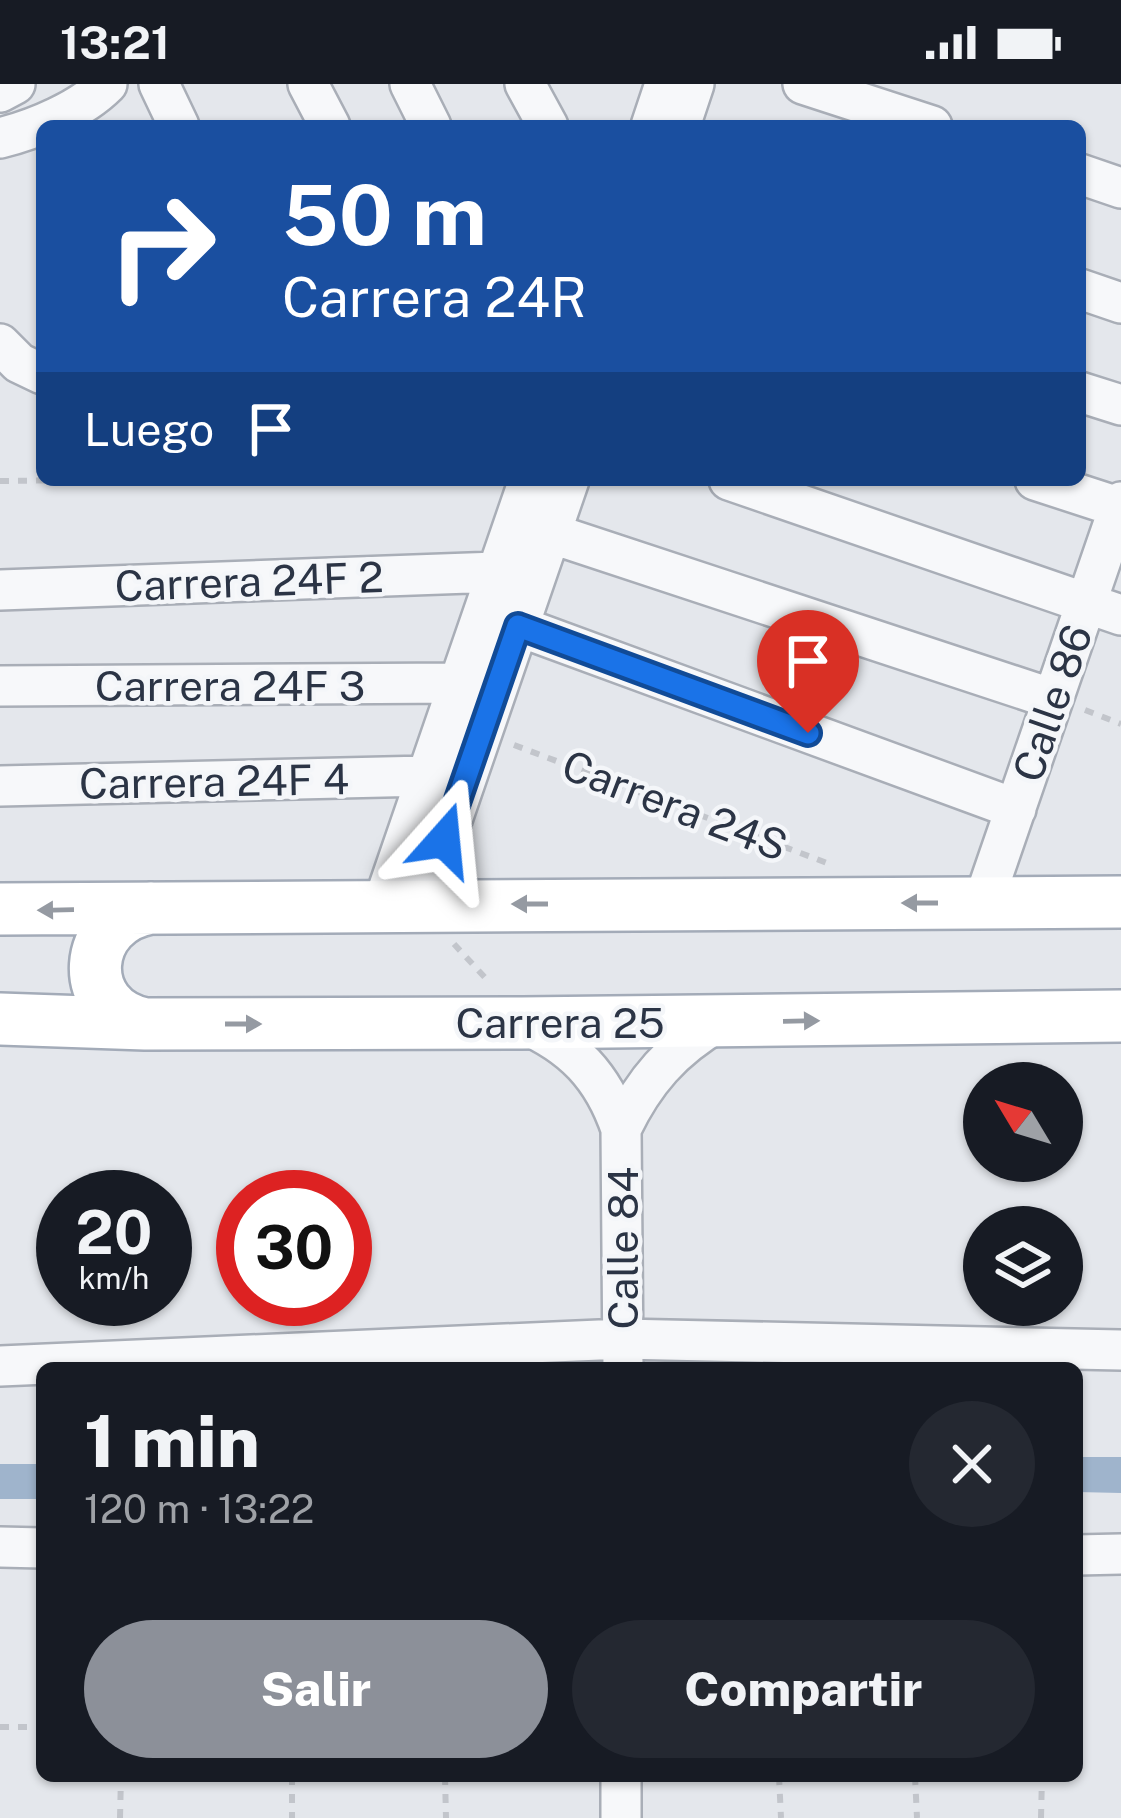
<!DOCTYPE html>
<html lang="es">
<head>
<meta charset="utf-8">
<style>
	:root { --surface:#171b24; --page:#242831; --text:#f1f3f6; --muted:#9ea1a6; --accent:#8c9099 }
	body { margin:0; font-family:"Public Sans",sans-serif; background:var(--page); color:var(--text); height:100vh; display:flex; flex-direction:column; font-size:45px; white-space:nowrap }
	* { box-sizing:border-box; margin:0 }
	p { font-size:39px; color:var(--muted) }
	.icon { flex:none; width:66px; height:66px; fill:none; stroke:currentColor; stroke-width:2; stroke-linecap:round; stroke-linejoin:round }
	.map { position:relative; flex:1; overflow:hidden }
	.sheet { position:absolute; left:36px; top:1278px; width:1047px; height:420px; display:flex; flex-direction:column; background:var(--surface); border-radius:18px; box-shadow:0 3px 9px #0004 }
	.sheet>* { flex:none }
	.guide { position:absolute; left:36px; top:36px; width:1050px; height:366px; border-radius:18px; box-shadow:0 3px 9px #0004; background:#1a4fa0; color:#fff; overflow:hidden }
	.needle { width:78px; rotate:308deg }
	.controls { position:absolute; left:963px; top:978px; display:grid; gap:24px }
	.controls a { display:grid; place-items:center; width:120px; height:120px; border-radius:50%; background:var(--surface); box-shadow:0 3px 9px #0004; font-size:60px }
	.speed { position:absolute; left:36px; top:1086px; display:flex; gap:24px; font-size:60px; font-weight:700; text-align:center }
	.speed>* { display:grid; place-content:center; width:156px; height:156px; border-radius:50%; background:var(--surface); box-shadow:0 3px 9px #0004; line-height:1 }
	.speed small { font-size:30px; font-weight:400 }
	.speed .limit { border:18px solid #d22; background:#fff; color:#111 }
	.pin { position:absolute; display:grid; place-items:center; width:102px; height:102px; color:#fff; margin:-123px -51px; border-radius:50% 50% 50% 0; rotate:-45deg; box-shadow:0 0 12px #0007 }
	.pin .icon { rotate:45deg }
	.me { position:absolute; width:132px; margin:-66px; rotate:18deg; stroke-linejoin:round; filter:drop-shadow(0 0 9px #0008) }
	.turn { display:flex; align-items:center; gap:42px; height:252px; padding:0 48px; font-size:54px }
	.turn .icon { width:156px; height:156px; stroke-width:2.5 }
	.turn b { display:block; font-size:84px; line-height:102px }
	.then { display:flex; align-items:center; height:114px; padding:0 48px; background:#0003; gap:24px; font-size:45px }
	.round { display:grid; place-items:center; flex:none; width:126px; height:126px; border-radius:63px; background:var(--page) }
	.summary { display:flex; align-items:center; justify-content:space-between; height:204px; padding:0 48px }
	h1 { font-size:72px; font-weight:800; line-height:90px }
	.cta { display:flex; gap:24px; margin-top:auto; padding:24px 48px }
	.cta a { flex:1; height:138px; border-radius:72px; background:var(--accent); color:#fff; font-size:48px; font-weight:800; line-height:138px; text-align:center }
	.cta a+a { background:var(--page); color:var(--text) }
	.status { display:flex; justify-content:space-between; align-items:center; height:84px; padding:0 60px; background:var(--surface); direction:ltr }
	.status svg { height:33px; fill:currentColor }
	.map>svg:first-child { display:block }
	.water { fill:#9fb4cc }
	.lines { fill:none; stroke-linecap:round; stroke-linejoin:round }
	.minor-casing { stroke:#a9aeb7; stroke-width:44 }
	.major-casing { stroke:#a3abb8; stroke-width:56 }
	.path { stroke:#c2c5cb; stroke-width:6; stroke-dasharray:9 9; stroke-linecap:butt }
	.minor { stroke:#f7f8fa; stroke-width:39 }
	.major { stroke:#fff; stroke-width:51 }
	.oneway { fill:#959aa2 }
	.route-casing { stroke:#114b97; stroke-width:30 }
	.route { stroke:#1a73e8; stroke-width:21 }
	.labels { text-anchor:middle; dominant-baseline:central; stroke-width:9; stroke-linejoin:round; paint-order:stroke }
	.street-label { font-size:42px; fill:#2b3445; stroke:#f4f6f9 }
</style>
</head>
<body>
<div class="status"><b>13:21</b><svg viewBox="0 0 49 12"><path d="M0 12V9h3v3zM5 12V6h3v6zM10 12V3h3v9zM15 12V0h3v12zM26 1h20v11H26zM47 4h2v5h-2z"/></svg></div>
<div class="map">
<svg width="1121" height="1734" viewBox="0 0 1121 1734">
	<rect width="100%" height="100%" fill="#e4e7ec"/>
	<path class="water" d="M1077,1373H1121V1409L1077,1408Z
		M0,1380H42V1415H0Z"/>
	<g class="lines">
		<g class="minor-casing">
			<path id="minor" d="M159,0L179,42
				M308,0L330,42
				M410,0L431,42
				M525,0L548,42
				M803,0L932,42
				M0,8L15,0
				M651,42L665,0
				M680,42L694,0
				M0,54C36,45 81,26 107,0
				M1080,90L1121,104
				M1080,205L1121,219
				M0,260L19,279L42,290
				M1080,308L1121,321
				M729,396L1121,531
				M1035,396L1121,424
				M550,449L1053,615
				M0,506L497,488
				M518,542L1016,725
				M0,602L459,599
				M0,702L427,692
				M983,819L1121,418
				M383,820L529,396
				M423,820L569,396
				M522,939C573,961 603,992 621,1045L623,1284
				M621,1045C644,997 672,965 718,938
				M0,1282L622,1255L1121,1266
				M0,1463L42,1464
				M1077,1471L1121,1470
				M621,1734V1692"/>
		</g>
		<g class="major-casing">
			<path id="major" d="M0,825L1121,818
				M0,935L145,940L522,939L1121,932
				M145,940C75,926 81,835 151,824"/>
		</g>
		<path class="path" d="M0,397L94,396
			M1085,626L1121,640
			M514,661L827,779
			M454,860L490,899
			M0,1643H42
			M292,1692V1734
			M445,1692L446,1734
			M779,1692L781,1734
			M915,1692L917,1734
			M120,1734L121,1692
			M1041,1734L1042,1692"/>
		<use href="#minor" class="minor"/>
		<use href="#major" class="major"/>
	</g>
	<defs><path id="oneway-solid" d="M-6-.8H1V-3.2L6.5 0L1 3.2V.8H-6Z" transform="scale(3)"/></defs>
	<g class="oneway">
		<use href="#oneway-solid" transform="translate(920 819) rotate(180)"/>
		<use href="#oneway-solid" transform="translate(530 820) rotate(180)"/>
		<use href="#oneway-solid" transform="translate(56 826) rotate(179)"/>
		<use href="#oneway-solid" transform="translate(801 937) rotate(-1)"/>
		<use href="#oneway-solid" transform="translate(243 940)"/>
	</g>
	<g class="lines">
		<g class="route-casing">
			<path id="route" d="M444,756L518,542L808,649"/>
		</g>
		<use href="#route" class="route"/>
	</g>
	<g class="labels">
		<g class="street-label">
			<text transform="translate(249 497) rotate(-2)">Carrera 24F 2</text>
			<text x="230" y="601">Carrera 24F 3</text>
			<text transform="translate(1052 619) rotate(-71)">Calle 86</text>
			<text transform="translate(214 697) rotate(-1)">Carrera 24F 4</text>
			<text transform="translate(675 721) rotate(21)">Carrera 24S</text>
			<text x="560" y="938">Carrera 25</text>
			<text transform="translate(622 1164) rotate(-90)">Calle 84</text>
		</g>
	</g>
</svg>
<div class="controls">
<a><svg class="needle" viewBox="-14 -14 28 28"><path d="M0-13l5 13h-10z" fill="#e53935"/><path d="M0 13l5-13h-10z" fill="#9ea1a6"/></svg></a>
<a><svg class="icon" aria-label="layers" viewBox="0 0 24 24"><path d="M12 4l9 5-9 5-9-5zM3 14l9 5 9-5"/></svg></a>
</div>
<div class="speed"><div>20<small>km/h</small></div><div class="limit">30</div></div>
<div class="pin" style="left:808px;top:649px;background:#d93025"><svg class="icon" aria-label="arrive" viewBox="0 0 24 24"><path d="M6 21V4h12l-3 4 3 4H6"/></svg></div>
<svg class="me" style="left:444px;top:756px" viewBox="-20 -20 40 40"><path d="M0-17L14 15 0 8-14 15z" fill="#1a73e8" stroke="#fff" stroke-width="4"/></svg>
<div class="guide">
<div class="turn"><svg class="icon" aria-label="right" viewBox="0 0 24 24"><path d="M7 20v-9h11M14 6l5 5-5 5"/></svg><div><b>50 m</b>Carrera 24R</div></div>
<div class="then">Luego<svg class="icon" aria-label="arrive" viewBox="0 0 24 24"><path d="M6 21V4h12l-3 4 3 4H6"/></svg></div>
</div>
<section class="sheet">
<div class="summary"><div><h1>1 min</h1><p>120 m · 13:22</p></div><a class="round"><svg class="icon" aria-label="close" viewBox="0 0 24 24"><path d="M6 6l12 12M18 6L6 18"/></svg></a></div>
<div class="cta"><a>Salir</a><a>Compartir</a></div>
</section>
</div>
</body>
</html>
